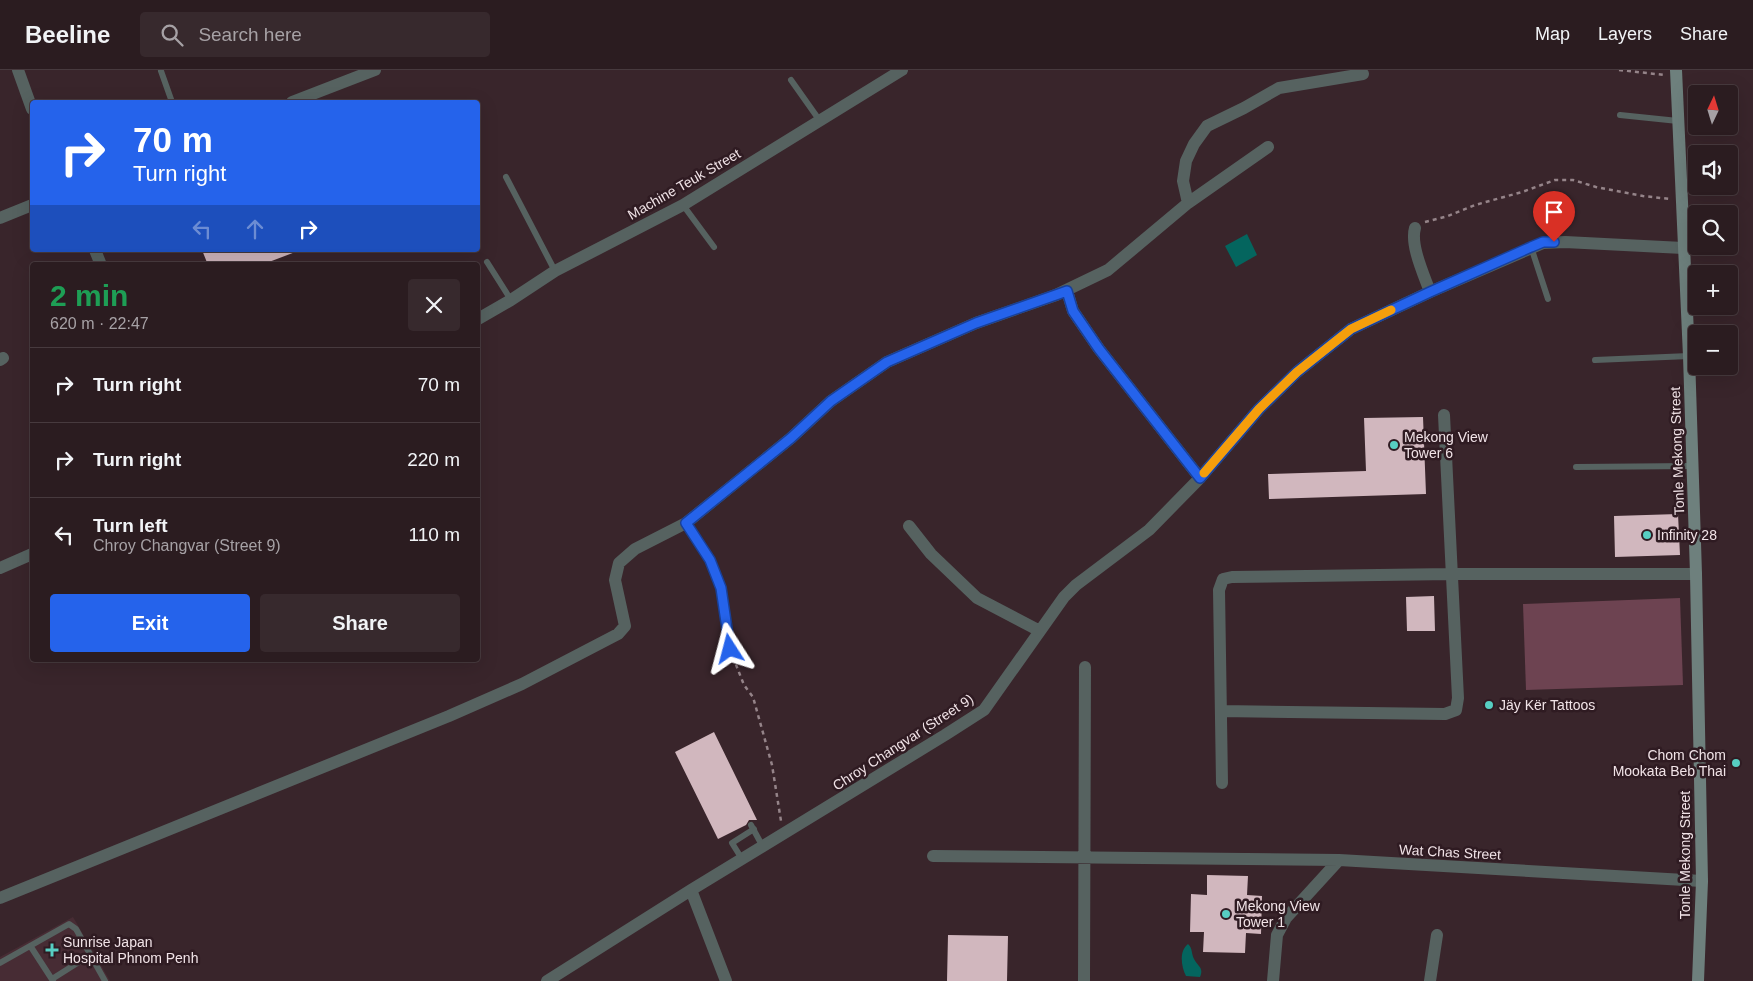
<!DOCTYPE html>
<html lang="en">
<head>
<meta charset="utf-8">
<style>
	:root { --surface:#2b1c20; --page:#37292d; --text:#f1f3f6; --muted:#a6a1a5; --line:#473a3e; --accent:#2563eb }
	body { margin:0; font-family:Arial,sans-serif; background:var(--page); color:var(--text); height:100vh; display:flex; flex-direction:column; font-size:19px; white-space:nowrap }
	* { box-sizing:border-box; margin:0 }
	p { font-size:16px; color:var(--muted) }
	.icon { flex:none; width:28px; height:28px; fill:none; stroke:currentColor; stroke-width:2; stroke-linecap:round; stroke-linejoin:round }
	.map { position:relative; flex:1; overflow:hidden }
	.panel { position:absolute; left:30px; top:192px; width:450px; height:400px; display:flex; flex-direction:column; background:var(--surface); border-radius:5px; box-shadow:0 5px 20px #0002,0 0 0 1px var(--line) }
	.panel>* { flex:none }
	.hud { position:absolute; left:30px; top:30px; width:450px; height:152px; border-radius:5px; box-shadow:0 5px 20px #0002,0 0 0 1px var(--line); background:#2563eb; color:#fff; overflow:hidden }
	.needle { width:32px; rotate:4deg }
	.tools { position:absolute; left:1688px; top:15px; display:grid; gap:10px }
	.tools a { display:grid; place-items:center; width:50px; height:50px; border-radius:5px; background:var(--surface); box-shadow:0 5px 20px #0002,0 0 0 1px var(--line); font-size:25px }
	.pin { position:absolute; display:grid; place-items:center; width:42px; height:42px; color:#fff; margin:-51px -21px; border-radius:50% 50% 50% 0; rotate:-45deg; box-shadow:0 0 5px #0007 }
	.pin .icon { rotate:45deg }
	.me { position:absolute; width:55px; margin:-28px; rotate:351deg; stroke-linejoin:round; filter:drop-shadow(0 0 4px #0008) }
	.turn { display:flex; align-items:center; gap:18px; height:105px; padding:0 20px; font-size:22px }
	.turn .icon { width:65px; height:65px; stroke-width:2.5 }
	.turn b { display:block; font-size:35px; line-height:42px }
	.lanes { display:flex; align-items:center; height:48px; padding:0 20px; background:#0003; justify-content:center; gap:25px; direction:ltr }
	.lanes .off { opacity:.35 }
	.round { display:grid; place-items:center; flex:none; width:52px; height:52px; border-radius:5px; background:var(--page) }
	.summary { display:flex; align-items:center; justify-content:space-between; height:85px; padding:0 20px }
	h1 { font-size:30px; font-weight:600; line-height:38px; color:#1e9e55 }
	.cta { display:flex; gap:10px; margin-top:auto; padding:10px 20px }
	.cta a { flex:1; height:58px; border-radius:5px; background:var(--accent); color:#fff; font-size:20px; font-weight:600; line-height:58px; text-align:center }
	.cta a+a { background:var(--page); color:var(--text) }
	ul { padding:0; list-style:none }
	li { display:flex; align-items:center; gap:15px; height:75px; padding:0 20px; border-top:1px solid var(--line) }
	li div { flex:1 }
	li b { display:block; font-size:19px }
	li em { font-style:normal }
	header { display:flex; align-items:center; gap:30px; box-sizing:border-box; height:70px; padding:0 25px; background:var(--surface); border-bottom:1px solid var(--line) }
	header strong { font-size:24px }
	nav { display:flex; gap:28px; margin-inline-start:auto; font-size:18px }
	.search { width:350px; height:45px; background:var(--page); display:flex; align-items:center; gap:12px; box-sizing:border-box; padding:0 18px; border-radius:5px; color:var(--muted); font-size:19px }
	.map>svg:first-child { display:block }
	.built { fill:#472c34 }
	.green { fill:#6d4351 }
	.water { fill:#04655e }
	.building { fill:#d1b7be }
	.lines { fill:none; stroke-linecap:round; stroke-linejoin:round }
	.path { stroke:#958489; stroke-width:2.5; stroke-dasharray:4 4; stroke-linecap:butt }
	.lane { stroke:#566260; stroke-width:6 }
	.street { stroke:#566260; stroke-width:12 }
	.secondary { stroke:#6e807d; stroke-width:12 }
	.route-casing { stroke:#184099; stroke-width:12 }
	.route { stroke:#2563eb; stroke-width:9 }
	.slow { stroke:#f59e0b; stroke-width:9 }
	.poi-dot { fill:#57cec2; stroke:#2f1b22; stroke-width:2 }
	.labels { text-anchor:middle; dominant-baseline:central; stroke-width:5; stroke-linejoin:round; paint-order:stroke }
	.street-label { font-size:14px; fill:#f1e3e7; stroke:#2f1b22 }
	.poi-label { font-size:14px; fill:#f1e3e7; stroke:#2f1b22; text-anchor:start }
</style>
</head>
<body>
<header>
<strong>Beeline</strong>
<div class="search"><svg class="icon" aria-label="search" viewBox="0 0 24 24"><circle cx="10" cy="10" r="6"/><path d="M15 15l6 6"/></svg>Search here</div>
<nav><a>Map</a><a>Layers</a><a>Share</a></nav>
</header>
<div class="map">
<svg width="1753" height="911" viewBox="0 0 1753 911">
	<rect width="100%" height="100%" fill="#39252b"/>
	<path class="built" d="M73,847L110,911H0V887Z"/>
	<path class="green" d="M1680,528L1683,615L1526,620L1523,534Z"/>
	<path class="water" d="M1247,164L1257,185L1236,197L1225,176Z
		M1188,874C1193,879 1191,883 1194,889C1198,897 1204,897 1200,907L1186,906C1181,896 1179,881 1188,874Z"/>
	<path class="building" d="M202,180H298V181L261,195H208Z
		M1423,347L1426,424L1269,429L1268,404L1366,401L1364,348Z
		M1678,444L1680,485L1615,487L1614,446Z
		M1434,526L1435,561H1407L1406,527Z
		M714,662L757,750H749L746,755L718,769L675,682Z
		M1207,805L1248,806L1247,825L1262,826L1261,864L1246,863L1245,883L1203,882L1204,862H1190L1191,824L1207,825Z
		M948,865L1008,866L1007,911H947Z"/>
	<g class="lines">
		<path class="path" d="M1619,0L1665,5
			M1425,152L1448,146L1475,135L1522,122L1555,110H1573L1596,117L1643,126L1670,129
			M733,587L744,615L753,627L772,695L781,751"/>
		<path class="lane" d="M161,1L172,32
			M791,10L820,51
			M1620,45L1678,51
			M506,107L555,201
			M683,135L714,177
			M1531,177L1548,229
			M487,192L511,230
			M1595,290L1689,286
			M1576,397L1692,396
			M686,453L710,490L721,519L730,579
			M751,755L763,777
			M742,789L732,773L754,759
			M31,877L53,911
			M0,893L69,854L76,859L105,911
			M52,909L90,885"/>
		<path class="street" d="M18,0L32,39
			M292,32L375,0
			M1188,133L1183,111L1186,91L1194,74L1207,56L1244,38L1279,18L1363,4
			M0,148L32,135
			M1415,158C1410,175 1424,205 1430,222
			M95,180L101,195
			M1067,221L1073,241L1099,279L1200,408
			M478,249L511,230L555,201L683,135L902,0
			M0,290L3,288
			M909,456L931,484L977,528L1040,561
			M0,498L32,484
			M1221,641L1445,644L1456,640L1458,628L1444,345
			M1222,713L1219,520L1223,509L1232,507L1451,504H1696
			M933,786L1339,790L1702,811
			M691,820L726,911
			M0,828L449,646L522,614L618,564L625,556L615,510L619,493L635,479L686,453L791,368L831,331L887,292L976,253L1056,225L1108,200L1188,133L1268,77
			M547,911L691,820L945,665L984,640L1064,527L1076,515L1149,460L1200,408L1259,339L1297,302L1351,259L1430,222L1543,173L1565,172L1683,178
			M1084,911L1085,597
			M1273,911L1277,865L1286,848L1339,790
			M1430,911L1437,865"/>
		<path class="secondary" d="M1676,0L1689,286L1696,504L1702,811L1698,911"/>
	</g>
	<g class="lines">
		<g class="route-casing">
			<path id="route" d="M730,579L721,518L710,490L686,453L791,368L831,331L887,292L976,253L1067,221L1073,241L1099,279L1200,408L1259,339L1297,302L1351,259L1430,222L1531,177L1543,172H1554"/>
		</g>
		<use href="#route" class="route"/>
		<path class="slow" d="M1204,403L1259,339L1297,302L1351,259L1391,240"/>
	</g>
	<g class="poi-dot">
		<circle cx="1394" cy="375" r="5"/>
		<circle cx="1647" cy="465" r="5"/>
		<circle cx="1489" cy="635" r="5"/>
		<circle cx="1736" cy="693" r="5"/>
		<circle cx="1226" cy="844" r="5"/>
		<path d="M49.5 872.5h5v5h5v5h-5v5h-5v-5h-5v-5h5z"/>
	</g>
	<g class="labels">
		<g class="street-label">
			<text transform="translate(684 114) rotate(-30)">Machine Teuk Street</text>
			<text transform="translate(1677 381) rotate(-92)">Tonle Mekong Street</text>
			<text transform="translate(903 672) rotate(-33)">Chroy Changvar (Street 9)</text>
			<text transform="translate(1450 782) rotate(3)">Wat Chas Street</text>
			<text transform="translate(1685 785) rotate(-90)">Tonle Mekong Street</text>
		</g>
		<g class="poi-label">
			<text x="1404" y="367">Mekong View<tspan x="1404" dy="16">Tower 6</tspan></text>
			<text x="1657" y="465">Infinity 28</text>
			<text x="1499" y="635">Jäy Kër Tattoos</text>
			<text x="1726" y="685" text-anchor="end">Chom Chom<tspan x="1726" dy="16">Mookata Beb Thai</tspan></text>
			<text x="1236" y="836">Mekong View<tspan x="1236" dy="16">Tower 1</tspan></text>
			<text x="63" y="872">Sunrise Japan<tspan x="63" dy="16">Hospital Phnom Penh</tspan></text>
		</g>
	</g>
</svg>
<div class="tools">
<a><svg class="needle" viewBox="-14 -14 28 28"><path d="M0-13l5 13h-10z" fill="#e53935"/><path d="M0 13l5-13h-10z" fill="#a6a1a5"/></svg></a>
<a><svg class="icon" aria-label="sound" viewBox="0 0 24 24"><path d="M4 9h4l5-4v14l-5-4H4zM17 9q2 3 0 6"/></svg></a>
<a><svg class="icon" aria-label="search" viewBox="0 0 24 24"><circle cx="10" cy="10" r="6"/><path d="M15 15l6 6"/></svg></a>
<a>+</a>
<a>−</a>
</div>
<div class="pin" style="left:1554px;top:172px;background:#d93025"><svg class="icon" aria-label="arrive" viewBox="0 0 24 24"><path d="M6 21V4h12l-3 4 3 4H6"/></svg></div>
<svg class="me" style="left:730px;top:579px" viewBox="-20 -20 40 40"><path d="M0-17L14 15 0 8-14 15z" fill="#2563eb" stroke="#fff" stroke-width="4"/></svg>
<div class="hud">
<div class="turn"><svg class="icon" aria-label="right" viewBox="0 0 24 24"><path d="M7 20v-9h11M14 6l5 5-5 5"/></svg><div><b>70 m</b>Turn right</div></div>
<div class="lanes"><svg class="icon off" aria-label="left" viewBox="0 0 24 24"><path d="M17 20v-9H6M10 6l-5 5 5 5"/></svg><svg class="icon off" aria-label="ahead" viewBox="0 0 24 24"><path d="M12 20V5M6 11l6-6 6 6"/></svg><svg class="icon" aria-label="right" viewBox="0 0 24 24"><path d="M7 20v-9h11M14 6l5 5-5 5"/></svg></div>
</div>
<section class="panel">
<div class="summary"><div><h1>2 min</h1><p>620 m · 22:47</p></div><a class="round"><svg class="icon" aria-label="close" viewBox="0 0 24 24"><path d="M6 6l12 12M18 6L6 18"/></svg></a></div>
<ul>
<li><svg class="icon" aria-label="right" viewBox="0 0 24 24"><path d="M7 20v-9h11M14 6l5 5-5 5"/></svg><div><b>Turn right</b></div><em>70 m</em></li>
<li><svg class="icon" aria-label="right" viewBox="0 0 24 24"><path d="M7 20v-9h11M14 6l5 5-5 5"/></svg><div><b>Turn right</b></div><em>220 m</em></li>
<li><svg class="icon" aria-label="left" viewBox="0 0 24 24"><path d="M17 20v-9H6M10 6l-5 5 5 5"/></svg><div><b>Turn left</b><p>Chroy Changvar (Street 9)</p></div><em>110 m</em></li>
</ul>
<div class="cta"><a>Exit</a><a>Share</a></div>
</section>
</div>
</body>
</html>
